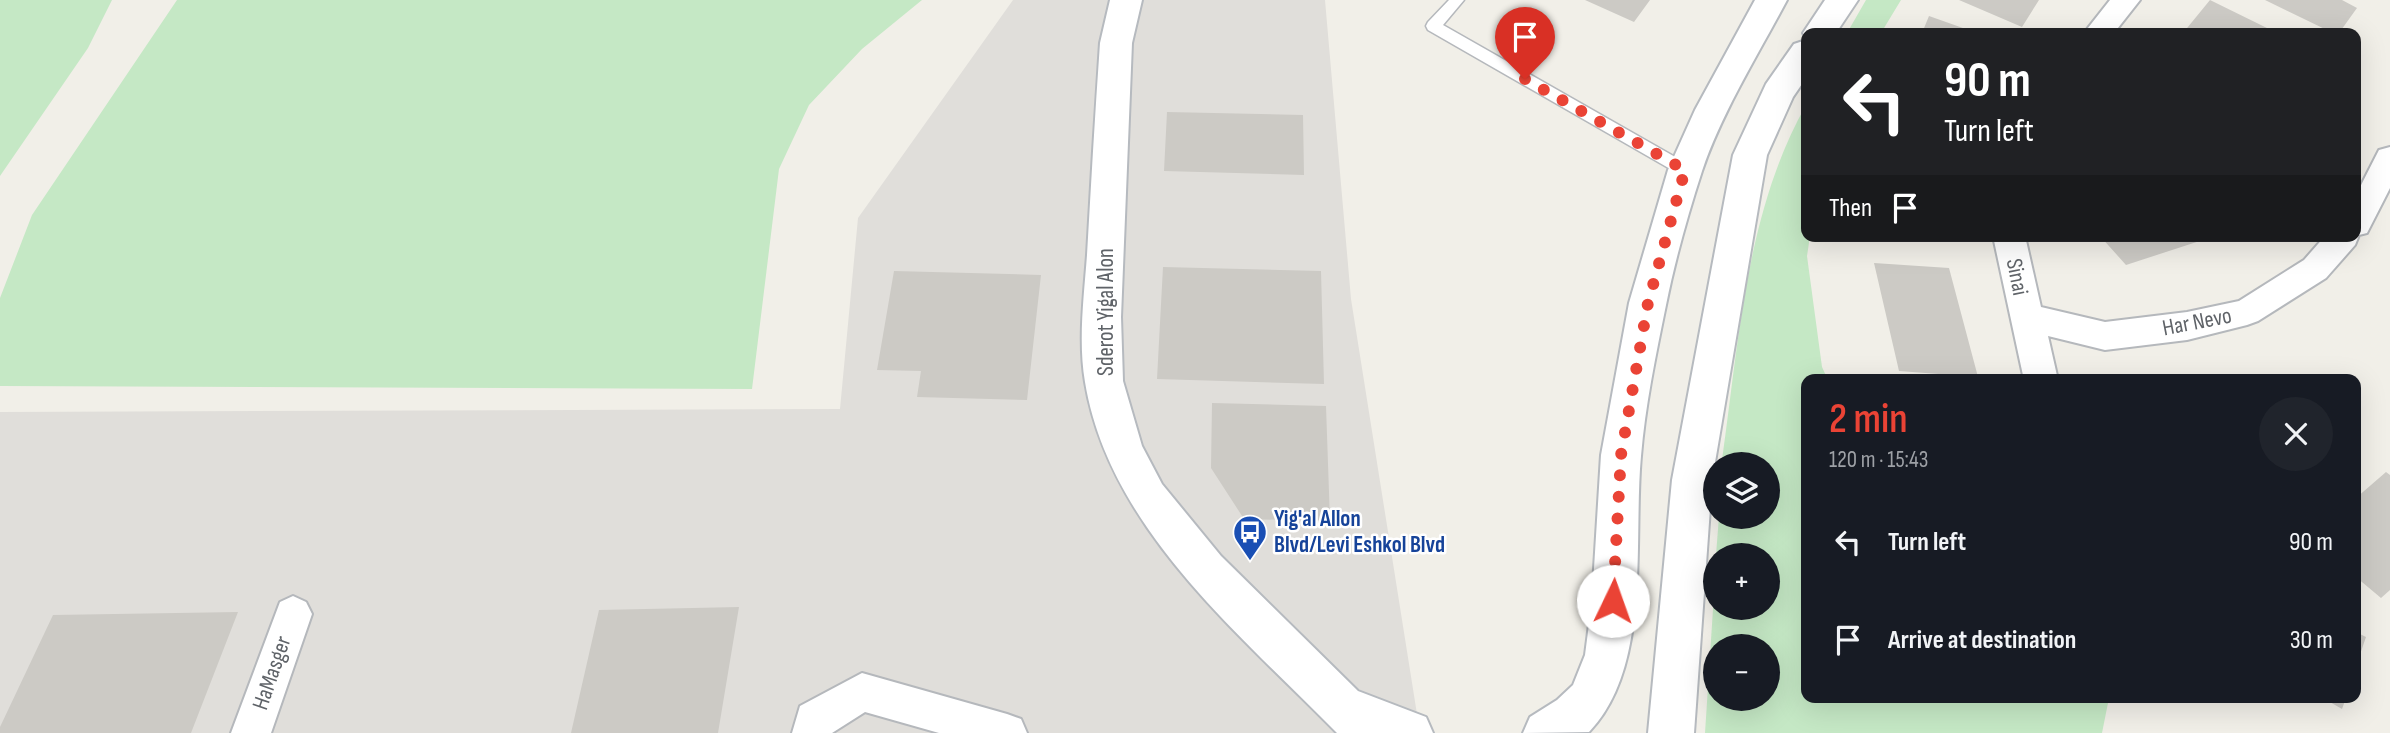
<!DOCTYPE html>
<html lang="en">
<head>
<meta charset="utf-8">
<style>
	:root { --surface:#171b24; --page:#20242c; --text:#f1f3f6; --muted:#9ea1a6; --accent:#ea4335 }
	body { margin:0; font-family:"Sofia Sans Condensed",sans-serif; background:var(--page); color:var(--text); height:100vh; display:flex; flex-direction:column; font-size:26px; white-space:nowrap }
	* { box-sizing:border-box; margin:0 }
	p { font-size:23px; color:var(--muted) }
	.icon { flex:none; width:38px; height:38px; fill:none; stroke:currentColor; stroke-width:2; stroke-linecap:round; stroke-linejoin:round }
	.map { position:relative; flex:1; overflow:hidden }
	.details { position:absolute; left:1801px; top:374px; width:560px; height:329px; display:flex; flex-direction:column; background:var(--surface); border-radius:14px; box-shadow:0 7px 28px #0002 }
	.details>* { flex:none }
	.guide { position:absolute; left:1801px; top:28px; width:560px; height:214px; border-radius:14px; box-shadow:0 7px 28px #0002; background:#202124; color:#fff; overflow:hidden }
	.buttons { position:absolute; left:1703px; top:452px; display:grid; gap:14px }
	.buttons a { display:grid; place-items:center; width:77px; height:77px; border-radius:50%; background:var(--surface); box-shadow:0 7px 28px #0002; font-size:35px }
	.pin { position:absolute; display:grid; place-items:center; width:60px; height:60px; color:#fff; margin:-72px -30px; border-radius:50% 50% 50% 0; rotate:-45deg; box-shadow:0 0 7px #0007 }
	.pin .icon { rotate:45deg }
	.me { position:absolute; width:77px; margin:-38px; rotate:3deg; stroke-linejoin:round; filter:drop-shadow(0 0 5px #0008) }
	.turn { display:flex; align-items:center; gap:24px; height:147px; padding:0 28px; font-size:32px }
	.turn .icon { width:91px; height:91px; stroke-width:2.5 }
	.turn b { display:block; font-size:49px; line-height:60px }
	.then { display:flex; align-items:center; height:66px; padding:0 28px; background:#0003; gap:14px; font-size:26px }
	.round { display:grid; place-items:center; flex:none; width:74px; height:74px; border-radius:37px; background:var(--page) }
	.headline { display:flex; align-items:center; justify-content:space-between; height:119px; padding:0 28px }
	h1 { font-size:42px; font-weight:600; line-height:52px; color:var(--accent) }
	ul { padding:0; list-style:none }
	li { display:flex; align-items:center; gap:21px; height:98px; padding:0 28px }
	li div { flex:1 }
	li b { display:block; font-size:26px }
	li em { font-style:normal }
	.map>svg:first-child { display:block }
	.industrial { fill:#e0deda }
	.green { fill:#c5e8c5; fill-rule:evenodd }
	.building { fill:#cccac5 }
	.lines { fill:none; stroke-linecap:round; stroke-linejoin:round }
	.service-casing { stroke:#b5b8bc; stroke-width:3 }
	.minor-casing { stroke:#b5b8bc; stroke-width:4 }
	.secondary-casing { stroke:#b6babf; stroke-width:4 }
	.service { fill:#fff; fill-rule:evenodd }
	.minor { fill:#fff; fill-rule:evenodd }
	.secondary { fill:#fff; fill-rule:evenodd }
	.route { stroke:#ea4335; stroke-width:12; stroke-dasharray:0 21.6 }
	.labels { text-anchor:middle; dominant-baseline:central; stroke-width:5; stroke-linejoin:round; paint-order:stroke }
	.street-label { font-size:23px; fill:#5f6368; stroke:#fff }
	.transit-label { font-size:23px; font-weight:bold; fill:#164399; stroke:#fff; text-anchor:start }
</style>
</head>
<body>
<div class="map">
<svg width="2390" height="733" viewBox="0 0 2390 733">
	<rect width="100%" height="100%" fill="#f1efe8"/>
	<path class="industrial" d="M1013,0H1325L1351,299L1420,733H0V412L840,409L858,218Z"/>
	<path class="green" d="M0,0H112L88,48L0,176Z
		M177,0H922L862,49L809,105L779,169L752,389L0,386V298L32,215Z
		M1866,0H1901L1881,33H1847Z
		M1806,105V236H1810L1807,256L1822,367L1828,380H1806V698H2109L2102,733H1705L1715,578V607H1768V555H1716L1719,516H1768V464H1722V460C1739,341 1746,211 1806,105ZM1715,646H1768V698H1715Z"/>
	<path class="building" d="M1585,0H1650L1634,22Z
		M1959,0H2039L2022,27Z
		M2210,0L2269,29L2266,33H2183Z
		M2265,0H2342L2357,8L2339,33H2333Z
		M1929,16L1977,33H1922Z
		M1167,112L1303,115L1304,175L1164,171Z
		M2100,236H2212V237L2126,265Z
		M1874,263L1949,268L1978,377L1899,371Z
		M1163,267L1321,271L1324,384L1157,379Z
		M894,271L1041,275L1027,400L917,397L921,371L877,370Z
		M1212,403L1326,406L1330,521L1244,519L1211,468Z
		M2386,472L2390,475V590L2381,598L2356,577V498Z
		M739,607L718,733H571L599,610Z
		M238,612L191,733H0V727L53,615Z
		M2356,632L2366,637L2356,666Z
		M2323,698H2346L2342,709Z"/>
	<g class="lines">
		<g class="service-casing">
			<path id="service" d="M1449,0H1464L1443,25L1691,166L1693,170L1691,174H1679L1428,30L1426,26L1428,22Z"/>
		</g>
		<g class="minor-casing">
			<path id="minor" d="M2110,0H2140L2114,33H2084Z
				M2390,147V188L2367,233L2359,235L2355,245L2326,278L2258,321L2247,325L2187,340L2105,350L2048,336L2058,380H2024L1993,236H2025L2041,307L2105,322L2187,312L2239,301L2304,260L2325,236H2356V195L2379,150Z
				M293,596L306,602L312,614L271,733H231L280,602Z
				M862,673L1007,714L1021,719L1027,733H939L865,712L832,733H792L800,706Z"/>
		</g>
		<g class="secondary-casing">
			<path id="secondary" d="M1110,0H1142L1132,43L1121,317L1123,381L1142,446L1162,484L1221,556L1358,691L1426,717L1433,733H1337C1239,633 1109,528 1085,382C1078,341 1084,296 1087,255C1091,184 1095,114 1100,43Z
				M1755,0H1787C1758,55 1722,112 1702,171C1688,214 1675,260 1666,305C1656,354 1645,406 1641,456C1633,541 1652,667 1589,732L1523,733L1530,717L1557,700L1573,685L1585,655L1592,601L1601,455L1629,303L1668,170L1695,110Z
				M1825,0H1858L1836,33H1806V39L1803,33Z
				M1806,40V78L1793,97L1767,155L1712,480L1694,733H1648L1672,480L1733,155L1766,84L1794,44Z"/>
		</g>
		<use href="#service" class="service"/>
		<use href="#minor" class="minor"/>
		<use href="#secondary" class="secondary"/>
	</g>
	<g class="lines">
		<path class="route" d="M1525,79L1685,170L1648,303L1621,455L1613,601"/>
	</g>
	<defs>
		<g id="bus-pin" transform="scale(1.75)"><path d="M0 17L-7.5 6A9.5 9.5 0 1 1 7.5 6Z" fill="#1a4fb4" stroke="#fff"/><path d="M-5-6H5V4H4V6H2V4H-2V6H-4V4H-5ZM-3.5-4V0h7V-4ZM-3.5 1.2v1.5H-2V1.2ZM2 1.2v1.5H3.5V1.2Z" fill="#fff"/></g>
	</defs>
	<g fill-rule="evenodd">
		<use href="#bus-pin" x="1250" y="532"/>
	</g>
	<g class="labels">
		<g class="street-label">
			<text transform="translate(2017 277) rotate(79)">Sinai</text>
			<text transform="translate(1106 312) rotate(-90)">Sderot Yigal Alon</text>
			<text transform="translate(2197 322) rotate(-11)">Har Nevo</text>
			<text transform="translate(272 673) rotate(-71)">HaMasger</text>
		</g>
		<g class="transit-label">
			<text x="1274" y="519">Yig'al Allon<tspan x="1274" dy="26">Blvd/Levi Eshkol Blvd</tspan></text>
		</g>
	</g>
</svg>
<div class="buttons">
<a><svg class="icon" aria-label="layers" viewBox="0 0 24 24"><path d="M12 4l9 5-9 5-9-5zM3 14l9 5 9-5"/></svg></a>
<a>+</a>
<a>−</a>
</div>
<div class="pin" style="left:1525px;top:79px;background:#d93025"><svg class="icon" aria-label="arrive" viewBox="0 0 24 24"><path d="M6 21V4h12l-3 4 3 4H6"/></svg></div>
<svg class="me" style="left:1613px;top:601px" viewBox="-20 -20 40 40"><circle r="19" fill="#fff"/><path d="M0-13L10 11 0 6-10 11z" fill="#ea4335"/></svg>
<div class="guide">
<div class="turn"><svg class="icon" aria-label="left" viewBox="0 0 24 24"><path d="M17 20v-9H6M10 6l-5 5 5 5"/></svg><div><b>90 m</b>Turn left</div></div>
<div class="then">Then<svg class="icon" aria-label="arrive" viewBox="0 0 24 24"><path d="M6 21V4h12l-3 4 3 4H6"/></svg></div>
</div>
<section class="details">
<div class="headline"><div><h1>2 min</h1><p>120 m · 15:43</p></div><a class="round"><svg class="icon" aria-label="close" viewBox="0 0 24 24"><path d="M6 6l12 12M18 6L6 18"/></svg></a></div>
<ul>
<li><svg class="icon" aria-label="left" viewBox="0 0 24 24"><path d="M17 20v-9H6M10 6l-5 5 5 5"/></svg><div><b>Turn left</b></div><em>90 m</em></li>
<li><svg class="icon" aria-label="arrive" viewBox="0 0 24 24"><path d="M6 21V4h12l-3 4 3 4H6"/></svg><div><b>Arrive at destination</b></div><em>30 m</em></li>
</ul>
</section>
</div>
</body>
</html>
